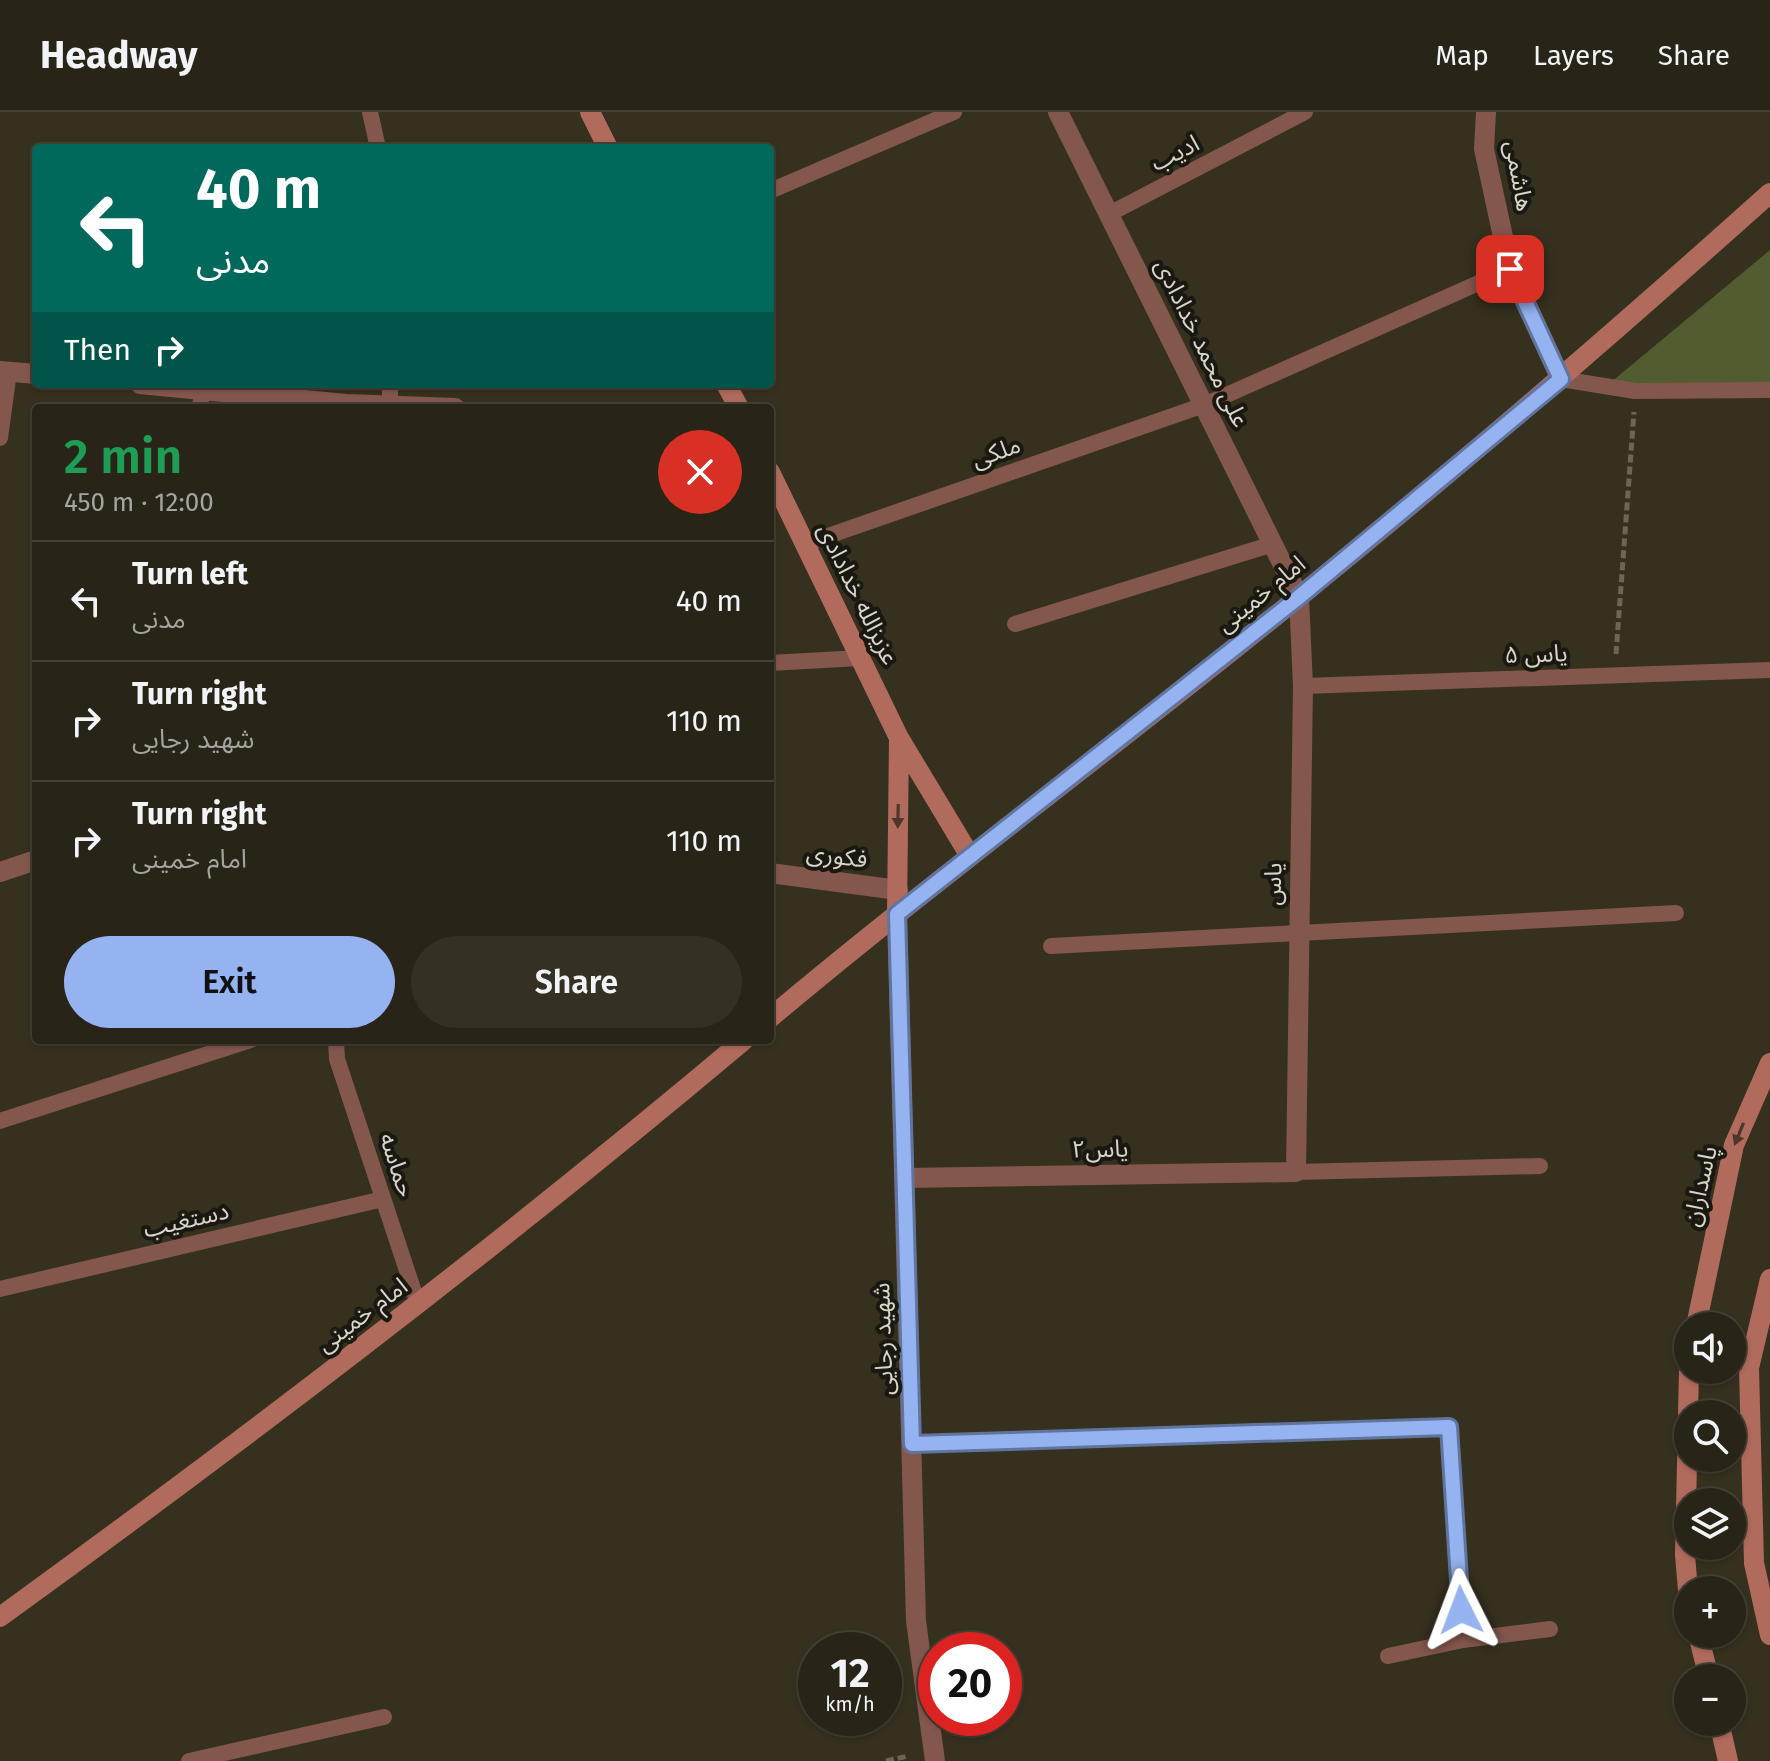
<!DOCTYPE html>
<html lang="en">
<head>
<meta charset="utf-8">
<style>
	:root { --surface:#282417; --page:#343024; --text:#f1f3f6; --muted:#a5a4a1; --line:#444136; --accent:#95b2f1 }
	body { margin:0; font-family:"Fira Sans","Noto Sans Arabic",sans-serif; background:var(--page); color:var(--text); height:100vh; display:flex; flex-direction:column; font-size:30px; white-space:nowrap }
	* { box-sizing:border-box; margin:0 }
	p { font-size:26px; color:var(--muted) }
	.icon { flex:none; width:44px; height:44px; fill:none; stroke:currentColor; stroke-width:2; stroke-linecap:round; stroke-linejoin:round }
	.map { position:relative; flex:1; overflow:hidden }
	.side { position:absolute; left:32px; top:292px; width:742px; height:640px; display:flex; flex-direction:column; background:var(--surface); border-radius:8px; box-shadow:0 2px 6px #0004,0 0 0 2px var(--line) }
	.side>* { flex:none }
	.top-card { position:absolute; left:32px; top:32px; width:742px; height:244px; border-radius:8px; box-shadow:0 2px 6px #0004,0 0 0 2px var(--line); background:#00695c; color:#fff; overflow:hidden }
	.tools { position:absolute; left:1674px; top:1200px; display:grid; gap:16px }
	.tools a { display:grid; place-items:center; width:72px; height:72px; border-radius:50%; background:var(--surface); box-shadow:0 2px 6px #0004,0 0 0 2px var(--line); font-size:40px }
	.speed { position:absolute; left:798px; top:1520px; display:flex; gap:16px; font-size:40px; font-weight:700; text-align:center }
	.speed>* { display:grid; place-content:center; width:104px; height:104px; border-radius:50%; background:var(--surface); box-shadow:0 2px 6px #0004,0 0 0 2px var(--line); line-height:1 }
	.speed small { font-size:20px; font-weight:400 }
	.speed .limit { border:12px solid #d22; background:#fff; color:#111 }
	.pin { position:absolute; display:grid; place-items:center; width:68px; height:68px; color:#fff; margin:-34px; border-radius:16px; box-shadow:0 4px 12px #0006 }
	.me { position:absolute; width:88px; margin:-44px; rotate:357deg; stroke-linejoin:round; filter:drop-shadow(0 0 6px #0008) }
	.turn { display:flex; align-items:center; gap:28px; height:168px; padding:0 32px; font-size:36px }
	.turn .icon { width:104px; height:104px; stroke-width:2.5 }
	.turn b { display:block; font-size:56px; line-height:68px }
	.then { display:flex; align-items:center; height:76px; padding:0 32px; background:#0003; gap:16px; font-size:30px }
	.round { display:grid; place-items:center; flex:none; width:84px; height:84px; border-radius:42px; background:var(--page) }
	.summary { display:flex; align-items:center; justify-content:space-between; height:136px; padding:0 32px }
	h1 { font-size:48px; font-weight:600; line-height:60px; color:#1e9e55 }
	.cta { display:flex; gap:16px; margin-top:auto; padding:16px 32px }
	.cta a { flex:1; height:92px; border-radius:48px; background:var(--accent); color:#111; font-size:32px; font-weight:600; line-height:92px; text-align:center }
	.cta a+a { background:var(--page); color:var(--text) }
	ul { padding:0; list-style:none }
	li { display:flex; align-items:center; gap:24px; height:120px; padding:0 32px; border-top:2px solid var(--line) }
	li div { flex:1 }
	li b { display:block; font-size:30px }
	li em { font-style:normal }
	header { display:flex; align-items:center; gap:48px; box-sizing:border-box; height:112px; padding:0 40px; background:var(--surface); border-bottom:2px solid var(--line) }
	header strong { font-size:38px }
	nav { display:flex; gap:44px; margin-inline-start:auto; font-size:28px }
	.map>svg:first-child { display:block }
	.green { fill:#535c30 }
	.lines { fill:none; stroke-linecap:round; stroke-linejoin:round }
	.path { stroke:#6b6657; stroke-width:5; stroke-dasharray:8 4; stroke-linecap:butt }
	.lane { stroke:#84574d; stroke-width:16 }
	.street { stroke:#84574d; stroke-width:20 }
	.secondary { stroke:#b16b5c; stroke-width:20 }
	.oneway { fill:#50352b }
	.route-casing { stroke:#61749d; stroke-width:20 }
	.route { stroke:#95b2f1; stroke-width:14 }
	.labels { text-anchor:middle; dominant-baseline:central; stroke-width:8; stroke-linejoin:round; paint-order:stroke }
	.street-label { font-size:24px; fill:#d8d5ca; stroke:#1b1811 }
</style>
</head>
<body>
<header>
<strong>Headway</strong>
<nav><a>Map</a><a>Layers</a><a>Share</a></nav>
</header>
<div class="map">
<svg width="1770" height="1649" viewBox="0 0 1770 1649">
	<rect width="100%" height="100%" fill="#36301f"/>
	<path class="green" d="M1770,138V273L1604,276Z"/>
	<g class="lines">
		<path class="path" d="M1616,542L1634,300
			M886,1649L908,1644"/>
		<path class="lane" d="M370,0L378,36
			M770,79L954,0
			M1109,102L1305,0
			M1561,267L1635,279L1770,278
			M390,272V296
			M200,296L202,278
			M0,326L9,260
			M805,432L1204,293L1510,157
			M1015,512L1273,432
			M770,551L860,546
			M1303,574L1770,558
			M1051,834L1676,801
			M336,928L337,947L418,1192
			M0,1009L251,928
			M1296,1060L1540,1054
			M0,1177L383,1087
			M912,1332L1449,1315L1463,1528
			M1388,1544L1463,1528L1550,1517
			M189,1649L384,1605"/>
		<path class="street" d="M1486,0L1484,37L1510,157L1561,267
			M0,259L36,262
			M140,272L346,292L455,296
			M0,760L36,748
			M770,761L898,778
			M897,802L916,1509L935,1649
			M904,1066L1296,1060L1303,574L1299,485L1058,0"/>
		<path class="secondary" d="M590,0L608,36
			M726,272L739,296
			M770,360L899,626L970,744
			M897,802L899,626
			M770,906C943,761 1125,627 1300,484C1460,354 1616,219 1770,81
			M1770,1167L1749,1256L1754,1451L1770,1523
			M1696,1214L1734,1033L1770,951
			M1688,1302L1689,1258
			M1688,1305L1685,1443L1688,1478
			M0,1505C254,1321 504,1130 744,928
			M1698,1522L1709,1566
			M1719,1610L1728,1649"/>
	</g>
	<defs><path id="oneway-solid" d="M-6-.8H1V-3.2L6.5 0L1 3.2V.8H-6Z" transform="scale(2)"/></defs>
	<g class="oneway">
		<use href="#oneway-solid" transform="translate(898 704) rotate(91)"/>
		<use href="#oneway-solid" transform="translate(1739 1022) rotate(112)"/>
	</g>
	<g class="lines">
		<g class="route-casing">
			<path id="route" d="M1461,1498L1449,1315L912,1332L897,802L1299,485L1561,267L1510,157"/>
		</g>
		<use href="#route" class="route"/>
	</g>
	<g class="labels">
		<g class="street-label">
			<text transform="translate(1175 41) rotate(-27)">ادیب</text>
			<text transform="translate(1519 64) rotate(80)">هاشمی</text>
			<text transform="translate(1202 231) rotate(64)">علی محمد خدادادی</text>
			<text transform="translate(996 340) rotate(-19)">ملکی</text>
			<text transform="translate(858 482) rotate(64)">عزیزالله خدادادی</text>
			<text transform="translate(1261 482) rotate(-39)">امام خمینی</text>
			<text transform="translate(1536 542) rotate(-2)">یاس ۵</text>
			<text transform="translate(837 744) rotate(7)">فکوری</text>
			<text transform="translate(1273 772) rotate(-89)">یاس</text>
			<text transform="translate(1100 1037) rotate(-1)">یاس۲</text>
			<text transform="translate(397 1053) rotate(72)">حماسه</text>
			<text transform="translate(1700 1074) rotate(-77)">پاسداران</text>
			<text transform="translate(186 1108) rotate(-13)">دستغیب</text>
			<text transform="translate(362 1203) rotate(-37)">امام خمینی</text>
			<text transform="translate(883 1227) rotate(-92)">شهید رجایی</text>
		</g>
	</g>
</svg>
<div class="tools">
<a><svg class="icon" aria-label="sound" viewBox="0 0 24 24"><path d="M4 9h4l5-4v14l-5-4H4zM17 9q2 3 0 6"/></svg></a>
<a><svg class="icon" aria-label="search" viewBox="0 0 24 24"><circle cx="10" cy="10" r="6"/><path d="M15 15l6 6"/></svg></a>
<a><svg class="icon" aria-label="layers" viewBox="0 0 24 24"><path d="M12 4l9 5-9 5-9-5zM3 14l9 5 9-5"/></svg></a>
<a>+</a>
<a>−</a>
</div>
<div class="speed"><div>12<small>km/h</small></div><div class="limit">20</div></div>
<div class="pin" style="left:1510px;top:157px;background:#d93025"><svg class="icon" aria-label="arrive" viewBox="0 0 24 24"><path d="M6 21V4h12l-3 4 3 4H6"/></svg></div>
<svg class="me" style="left:1461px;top:1498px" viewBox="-20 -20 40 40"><path d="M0-17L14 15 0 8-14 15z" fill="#95b2f1" stroke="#fff" stroke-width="4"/></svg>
<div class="top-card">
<div class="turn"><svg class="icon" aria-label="left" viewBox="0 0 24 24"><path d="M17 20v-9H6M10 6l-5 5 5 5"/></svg><div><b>40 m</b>مدنی</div></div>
<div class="then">Then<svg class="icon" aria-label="right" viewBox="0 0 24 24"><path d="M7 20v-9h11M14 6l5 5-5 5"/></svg></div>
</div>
<section class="side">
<div class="summary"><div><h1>2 min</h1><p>450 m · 12:00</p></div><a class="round" style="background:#d93025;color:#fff"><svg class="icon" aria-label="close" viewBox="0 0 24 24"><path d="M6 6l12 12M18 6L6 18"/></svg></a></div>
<ul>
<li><svg class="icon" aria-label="left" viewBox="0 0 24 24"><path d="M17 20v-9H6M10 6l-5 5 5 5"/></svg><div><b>Turn left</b><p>مدنی</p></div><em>40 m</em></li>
<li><svg class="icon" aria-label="right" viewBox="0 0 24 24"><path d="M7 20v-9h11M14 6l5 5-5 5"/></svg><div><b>Turn right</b><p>شهید رجایی</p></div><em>110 m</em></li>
<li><svg class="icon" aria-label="right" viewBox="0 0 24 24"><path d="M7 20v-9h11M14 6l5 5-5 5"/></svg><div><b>Turn right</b><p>امام خمینی</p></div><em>110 m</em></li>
</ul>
<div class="cta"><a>Exit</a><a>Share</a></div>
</section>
</div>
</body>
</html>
